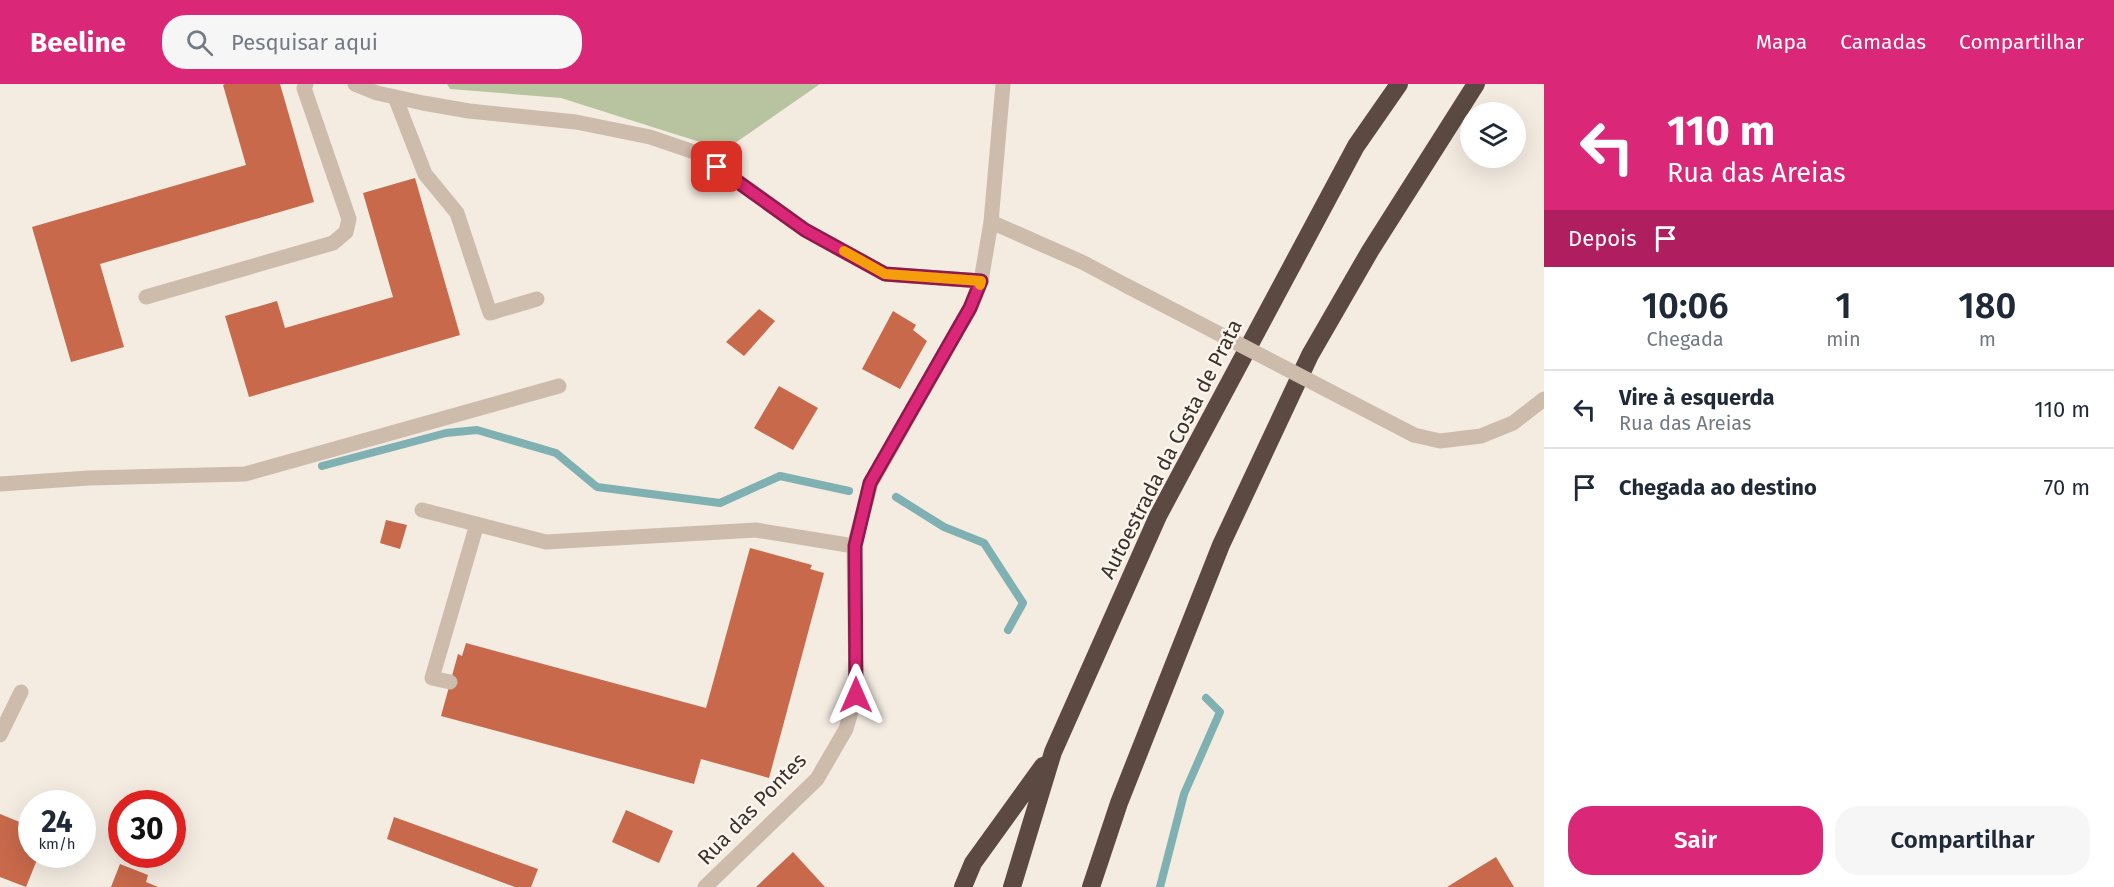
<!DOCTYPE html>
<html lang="pt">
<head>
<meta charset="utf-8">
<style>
	:root { --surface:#fff; --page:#f6f6f7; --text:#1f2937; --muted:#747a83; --line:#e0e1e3; --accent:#db2777 }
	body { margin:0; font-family:"Fira Sans",sans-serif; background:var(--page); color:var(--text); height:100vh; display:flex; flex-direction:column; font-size:22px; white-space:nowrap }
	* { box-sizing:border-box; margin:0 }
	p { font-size:20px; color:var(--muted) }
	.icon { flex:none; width:33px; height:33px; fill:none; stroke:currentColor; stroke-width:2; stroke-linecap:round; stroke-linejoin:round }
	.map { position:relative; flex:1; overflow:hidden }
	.drawer { display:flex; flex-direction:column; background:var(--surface); width:570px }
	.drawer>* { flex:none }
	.top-card { background:#db2777; color:#fff; overflow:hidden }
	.buttons { position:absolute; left:1460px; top:18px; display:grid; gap:12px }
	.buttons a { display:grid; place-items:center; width:66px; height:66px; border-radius:50%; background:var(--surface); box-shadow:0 6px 24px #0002; font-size:30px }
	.speed { position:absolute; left:18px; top:706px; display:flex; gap:12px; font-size:30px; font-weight:700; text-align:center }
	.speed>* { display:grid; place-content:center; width:78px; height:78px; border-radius:50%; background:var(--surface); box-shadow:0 6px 24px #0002; line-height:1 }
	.speed small { font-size:15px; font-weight:400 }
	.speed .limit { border:9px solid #d22; background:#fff; color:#111 }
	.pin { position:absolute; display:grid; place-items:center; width:51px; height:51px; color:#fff; margin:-26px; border-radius:12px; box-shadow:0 3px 9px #0006 }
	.me { position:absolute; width:66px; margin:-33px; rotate:0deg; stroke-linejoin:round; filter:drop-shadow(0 0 4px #0008) }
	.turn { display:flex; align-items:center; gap:21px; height:126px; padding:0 24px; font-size:27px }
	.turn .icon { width:78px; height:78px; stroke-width:2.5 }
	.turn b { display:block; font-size:42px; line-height:51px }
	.then { display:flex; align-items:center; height:57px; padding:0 24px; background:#0003; gap:12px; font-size:22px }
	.eta { display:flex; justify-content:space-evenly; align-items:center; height:102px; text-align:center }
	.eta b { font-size:36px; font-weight:600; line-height:42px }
	.cta { display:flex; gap:12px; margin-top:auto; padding:12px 24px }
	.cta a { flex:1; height:69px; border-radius:24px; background:var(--accent); color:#fff; font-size:24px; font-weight:600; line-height:69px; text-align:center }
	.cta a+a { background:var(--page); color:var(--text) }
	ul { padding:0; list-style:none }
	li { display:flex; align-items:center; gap:18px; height:78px; padding:0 24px; border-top:2px solid var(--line) }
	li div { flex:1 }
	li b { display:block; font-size:22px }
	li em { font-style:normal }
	header { display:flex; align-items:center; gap:36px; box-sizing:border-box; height:84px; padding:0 30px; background:var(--accent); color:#fff }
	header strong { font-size:28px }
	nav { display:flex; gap:33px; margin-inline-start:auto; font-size:21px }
	.search { width:420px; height:54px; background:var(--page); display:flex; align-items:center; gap:15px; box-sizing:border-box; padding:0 21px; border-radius:24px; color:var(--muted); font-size:22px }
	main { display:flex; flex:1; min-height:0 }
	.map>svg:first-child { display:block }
	.green { fill:#b8c4a0 }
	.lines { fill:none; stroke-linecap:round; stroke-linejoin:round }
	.stream { stroke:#7fb0b2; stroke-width:8 }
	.building { fill:#c8694b }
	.lane { stroke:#cdbbac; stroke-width:15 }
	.street { stroke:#cdbbac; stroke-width:15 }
	.highway { stroke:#5c4a42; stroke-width:18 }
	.street-bridge { stroke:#cdbbac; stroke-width:15 }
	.route-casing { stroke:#8e194d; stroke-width:15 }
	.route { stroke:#db2777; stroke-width:10 }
	.slow { stroke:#f59e0b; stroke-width:10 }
	.labels { text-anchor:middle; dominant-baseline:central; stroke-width:5; stroke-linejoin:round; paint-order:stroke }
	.street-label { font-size:21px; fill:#3b302b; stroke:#fbf5ee }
</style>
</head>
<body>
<header>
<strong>Beeline</strong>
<div class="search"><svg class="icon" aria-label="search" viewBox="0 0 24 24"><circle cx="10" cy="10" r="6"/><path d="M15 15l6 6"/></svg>Pesquisar aqui</div>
<nav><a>Mapa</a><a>Camadas</a><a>Compartilhar</a></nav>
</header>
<main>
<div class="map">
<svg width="1544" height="803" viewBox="0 0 1544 803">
	<rect width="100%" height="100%" fill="#f4ebe1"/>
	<path class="green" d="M447,0H820L725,66L561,14L450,5Z"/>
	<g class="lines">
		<path class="stream" d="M322,382L446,349L477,346L556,369L597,403L720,419L780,392L849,407
			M896,413L944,443L984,459L1023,519L1008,546
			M1160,803L1184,710L1220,628L1206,614"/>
	</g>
	<path class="building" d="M225,0H280L314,118L100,180L124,263L71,278L32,143L246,81L223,1Z
		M415,94L460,251L249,313L225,232L277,217L285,244L393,213L363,109Z
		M759,225L775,237L744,272L726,258Z
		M893,227L916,241L913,246L927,257L900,305L862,285Z
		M779,302L818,324L793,366L754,344Z
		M386,436L407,441L400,465L380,459Z
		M750,464L812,481L810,485L824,489L769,694L701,675L694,700L441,632L458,570L462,572L466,559L706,624Z
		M626,726L673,747L659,779L612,758Z
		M0,730L32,743V771H39L26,803L0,793Z
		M394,733L538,785L531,803H515L387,755Z
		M793,768L825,803H756Z
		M1496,773L1514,803H1447Z
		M120,780L148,791L146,798L158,803H111Z"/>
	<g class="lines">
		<path class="lane" d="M395,13L425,90L457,129L490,229L537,215
			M146,213L333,159L346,148L349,135L304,4L306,0
			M0,400L89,394L245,390L559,302
			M422,426L546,458L756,446L854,462
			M450,598L432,594L477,440"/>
		<path class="street" d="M355,0L377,9L423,19L469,27L576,38L650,53L700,70L805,146L885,190L981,197
			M991,138L1084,179L1127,202
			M1414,351L1440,357L1481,352L1513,339L1544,315
			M0,651L21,608
			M705,803L817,695L846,645L856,611L854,462L871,399L970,224L981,197L991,138L1003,0"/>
		<path class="highway" d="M963,803L973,779L1043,682
			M1012,803L1053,668L1158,432L1356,62L1399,0
			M1091,803L1119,719L1221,461L1310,271L1370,167L1476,0"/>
		<path class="street-bridge" d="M1127,202L1414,351"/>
	</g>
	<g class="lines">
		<g class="route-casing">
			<path id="route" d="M717,83L805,146L885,190L981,197L970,224L870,399L855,462L856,611"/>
		</g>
		<use href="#route" class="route"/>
		<path class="slow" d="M844,167L885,190L981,197L980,201"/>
	</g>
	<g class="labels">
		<g class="street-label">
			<text transform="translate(1171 365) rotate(-63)">Autoestrada da Costa de Prata</text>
			<text transform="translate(752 725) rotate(-46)">Rua das Pontes</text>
		</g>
	</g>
</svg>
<div class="buttons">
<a><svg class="icon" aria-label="layers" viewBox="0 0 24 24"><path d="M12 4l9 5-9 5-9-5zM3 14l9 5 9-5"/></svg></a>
</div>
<div class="speed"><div>24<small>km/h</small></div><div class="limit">30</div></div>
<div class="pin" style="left:717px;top:83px;background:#d93025"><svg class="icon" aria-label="arrive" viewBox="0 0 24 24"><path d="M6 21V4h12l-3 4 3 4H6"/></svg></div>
<svg class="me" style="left:856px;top:611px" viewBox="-20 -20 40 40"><path d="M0-17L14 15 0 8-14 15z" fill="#db2777" stroke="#fff" stroke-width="4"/></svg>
</div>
<section class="drawer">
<div class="top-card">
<div class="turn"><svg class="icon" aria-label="left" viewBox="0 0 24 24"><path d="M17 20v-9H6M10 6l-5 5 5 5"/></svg><div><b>110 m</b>Rua das Areias</div></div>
<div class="then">Depois<svg class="icon" aria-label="arrive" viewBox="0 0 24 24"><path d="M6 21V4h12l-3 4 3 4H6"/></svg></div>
</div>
<div class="eta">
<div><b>10:06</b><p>Chegada</p></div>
<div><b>1</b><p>min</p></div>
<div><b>180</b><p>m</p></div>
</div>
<ul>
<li><svg class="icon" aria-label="left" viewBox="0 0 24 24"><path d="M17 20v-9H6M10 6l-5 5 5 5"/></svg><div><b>Vire à esquerda</b><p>Rua das Areias</p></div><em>110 m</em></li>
<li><svg class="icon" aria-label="arrive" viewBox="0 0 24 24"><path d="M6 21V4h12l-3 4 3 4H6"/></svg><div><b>Chegada ao destino</b></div><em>70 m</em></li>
</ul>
<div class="cta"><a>Sair</a><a>Compartilhar</a></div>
</section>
</main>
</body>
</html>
